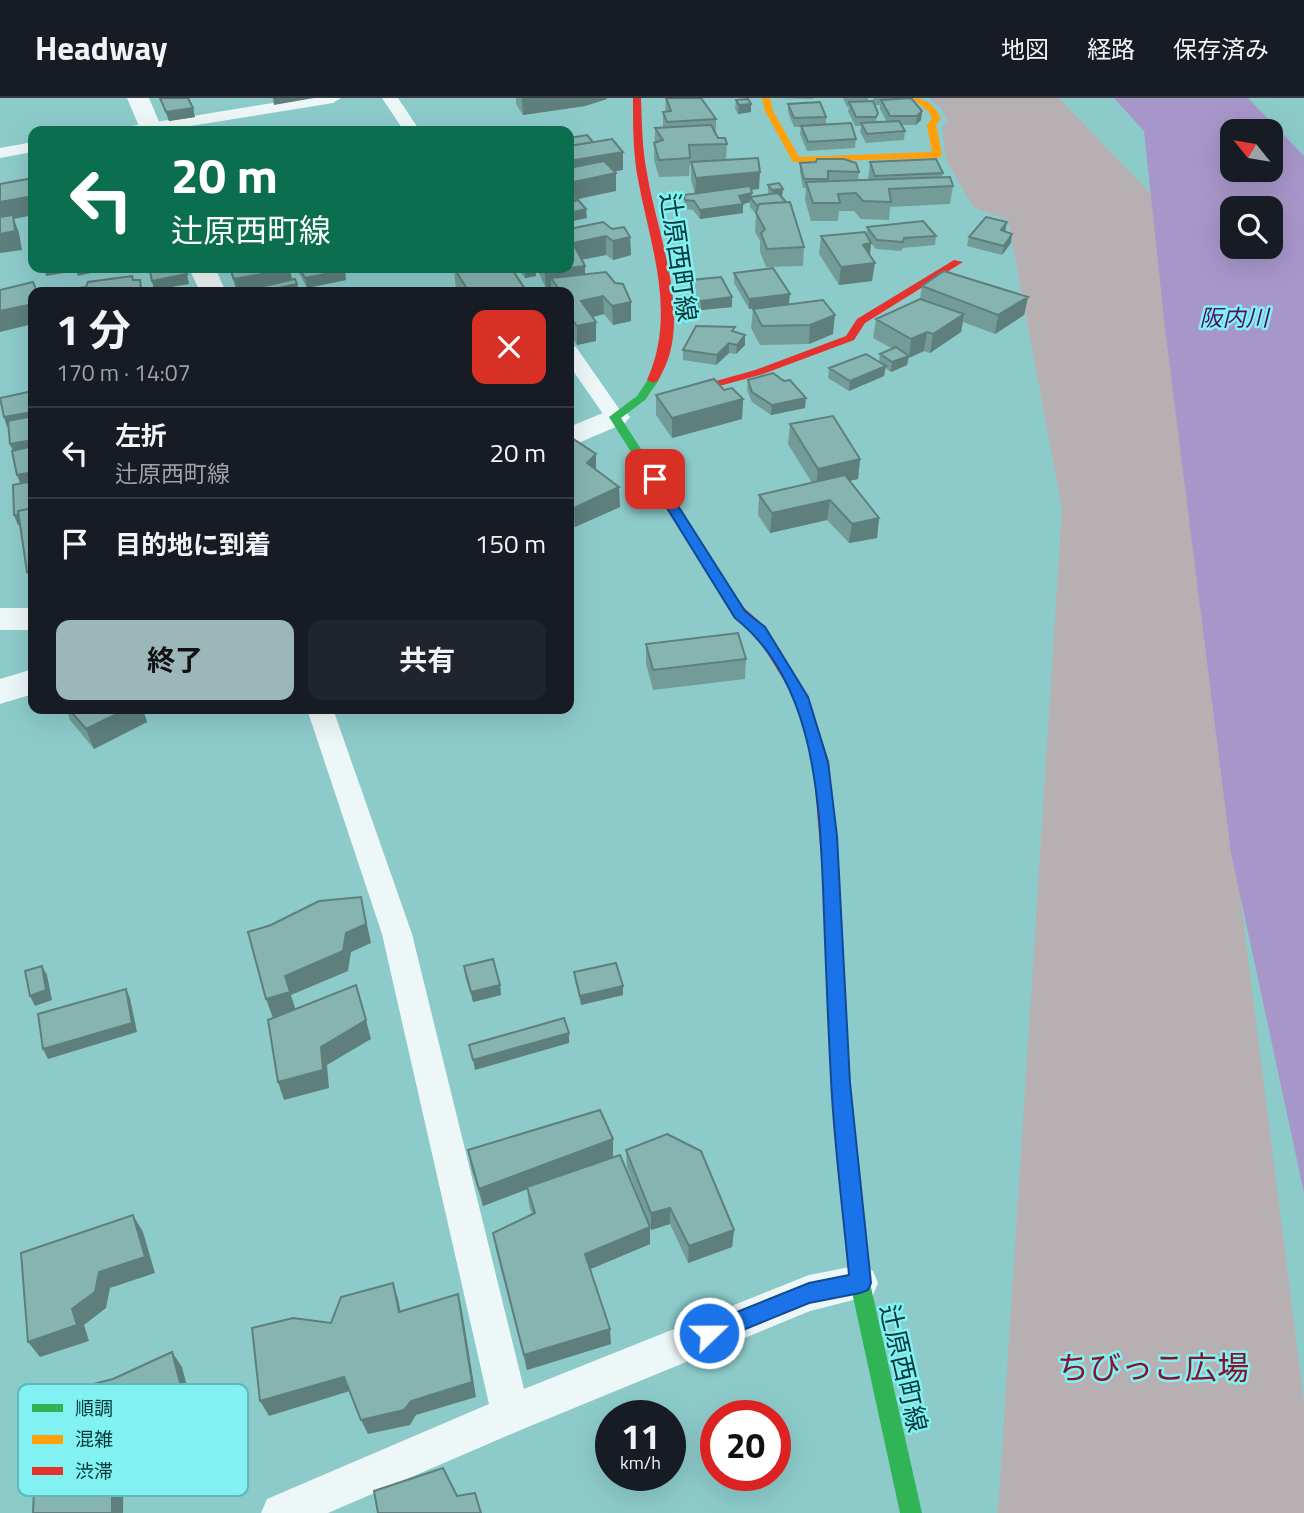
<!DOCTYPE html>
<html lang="ja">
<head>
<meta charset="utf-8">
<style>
	:root { --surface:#171b24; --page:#20242c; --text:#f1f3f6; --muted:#9ea1a6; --line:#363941; --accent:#9cb7b8 }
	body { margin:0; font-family:"Titillium Web","Noto Sans JP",sans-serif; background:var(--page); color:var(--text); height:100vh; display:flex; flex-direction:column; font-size:26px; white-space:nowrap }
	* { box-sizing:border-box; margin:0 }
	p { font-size:23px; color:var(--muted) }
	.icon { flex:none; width:38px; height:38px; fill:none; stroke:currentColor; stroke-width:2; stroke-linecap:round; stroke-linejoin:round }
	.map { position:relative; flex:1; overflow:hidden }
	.side { position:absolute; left:28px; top:189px; width:546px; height:427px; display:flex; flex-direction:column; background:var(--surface); border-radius:14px; box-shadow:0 7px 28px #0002 }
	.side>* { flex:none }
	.banner { position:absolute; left:28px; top:28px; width:546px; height:147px; border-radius:14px; box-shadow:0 7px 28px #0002; background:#0b6e4f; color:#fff; overflow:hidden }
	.needle { width:46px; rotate:300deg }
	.buttons { position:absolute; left:1220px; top:21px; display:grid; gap:14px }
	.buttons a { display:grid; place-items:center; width:63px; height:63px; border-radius:14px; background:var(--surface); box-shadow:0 7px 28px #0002; font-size:35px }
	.speed { position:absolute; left:595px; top:1302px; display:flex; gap:14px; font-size:35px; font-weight:700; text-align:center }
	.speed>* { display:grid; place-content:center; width:91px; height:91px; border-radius:50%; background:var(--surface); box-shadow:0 7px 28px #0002; line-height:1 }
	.speed small { font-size:18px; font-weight:400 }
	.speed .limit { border:10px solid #d22; background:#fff; color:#111 }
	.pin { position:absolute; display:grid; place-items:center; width:60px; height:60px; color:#fff; margin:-30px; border-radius:14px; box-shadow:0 4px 10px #0006 }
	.me { position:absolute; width:77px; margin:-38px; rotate:68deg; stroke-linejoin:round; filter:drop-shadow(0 0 5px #0008) }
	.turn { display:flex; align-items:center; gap:24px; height:147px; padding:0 28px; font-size:32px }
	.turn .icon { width:91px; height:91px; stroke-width:2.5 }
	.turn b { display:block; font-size:49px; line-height:60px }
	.round { display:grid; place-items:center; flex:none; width:74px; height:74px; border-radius:14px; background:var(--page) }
	.overview { display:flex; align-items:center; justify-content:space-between; height:119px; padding:0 28px }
	h1 { font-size:42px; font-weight:700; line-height:52px }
	.button { display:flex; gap:14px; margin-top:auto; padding:14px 28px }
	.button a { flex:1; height:80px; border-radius:14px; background:var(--accent); color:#111; font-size:28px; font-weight:700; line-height:80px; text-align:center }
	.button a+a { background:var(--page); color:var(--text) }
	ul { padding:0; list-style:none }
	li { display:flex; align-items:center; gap:21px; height:91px; padding:0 28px; border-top:2px solid var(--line) }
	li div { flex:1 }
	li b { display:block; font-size:26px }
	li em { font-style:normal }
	header { display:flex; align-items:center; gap:42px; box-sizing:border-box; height:98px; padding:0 35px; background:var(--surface); border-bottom:2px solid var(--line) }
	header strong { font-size:33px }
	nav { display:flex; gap:38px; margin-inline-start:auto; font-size:24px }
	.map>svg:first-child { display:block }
	.green { fill:#b6b0b2 }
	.water { fill:#a796c9; fill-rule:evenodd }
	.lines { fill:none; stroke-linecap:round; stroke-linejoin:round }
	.lane { fill:#eef7f7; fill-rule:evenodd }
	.street { fill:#eef7f7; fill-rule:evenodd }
	.fast { fill:#30b455; fill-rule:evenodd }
	.slow { fill:#ff9f0a; fill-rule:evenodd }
	.jam { fill:#e5322d; fill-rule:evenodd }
	.wall { fill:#739c98; fill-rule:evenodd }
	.shaded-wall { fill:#5e7f7c }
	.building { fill:#86b5b1; stroke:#5e7f7c; stroke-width:2 }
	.route { fill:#1a73e8; stroke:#114b97; stroke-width:2 }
	.labels { text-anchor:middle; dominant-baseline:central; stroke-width:5; stroke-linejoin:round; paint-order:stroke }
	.far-water-label { font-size:23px; font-style:italic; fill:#530f6a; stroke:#81f1f1 }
	.street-label { font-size:26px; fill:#043a3a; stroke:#81f1f1 }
	.near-park-label { font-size:32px; fill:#88132f; stroke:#81f1f1 }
	.key { fill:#81f1f1; stroke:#5cbaba; stroke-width:2 }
	.key-label { font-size:19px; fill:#043a3a }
</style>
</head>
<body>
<header>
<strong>Headway</strong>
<nav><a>地図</a><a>経路</a><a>保存済み</a></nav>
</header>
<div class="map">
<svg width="1304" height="1415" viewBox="0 0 1304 1415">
	<rect width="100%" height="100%" fill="#8dcbcb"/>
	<path class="green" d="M928,0H1059L1152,97L1304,1304V1415H998L1062,411L1008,122L973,109L946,61L942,30L948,23L941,10Z"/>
	<path class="water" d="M1114,0H1248L1304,58V1095L1231,755L1165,230L1144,33ZM1232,33H1270V72H1232ZM1232,110H1270V149H1232Z"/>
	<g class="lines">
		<path class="lane" d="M304,0H341L333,5L159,33H123L131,28Z
			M382,0H398L420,33H404Z
			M33,44V54L0,60V50Z
			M569,247L576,249L622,315L626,319L622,323H608L569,267Z
			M307,611H333L412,836L524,1291L809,1177L860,1167L873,1173L878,1185L873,1197L810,1213L523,1331L328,1415H261L267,1401L489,1306L382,836Z"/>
		<path class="street" d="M127,0H149L163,33H141Z
			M189,170H215L226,194H200Z
			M615,310L625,313L630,319L625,325L569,349V329Z
			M0,510H33V532H0Z
			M33,571V596L0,606V581Z"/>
		<path class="fast" d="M653,279L659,282L645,302L621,320L743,510L741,513H731L609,319L637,298L649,280Z
			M852,1095L859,1098L862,1104L870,1185L922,1415H900L850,1185L842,1104L845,1098Z"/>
		<path class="slow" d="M762,0H770L773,13L799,59L932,54L927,27L932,20L928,13L912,0C926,0 934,7 941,20L936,27L942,57L937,60L793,64L765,13Z
			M831,779L837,780L839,785L849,985L862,1104L859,1110L852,1113L845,1110L842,1104L831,985L823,785L825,780Z"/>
		<path class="jam" d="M633,0H641C642,25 642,50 647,75C656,132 690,213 665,269C661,276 660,283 653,285L647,282C678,214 649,145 637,76C633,51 633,25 633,0Z
			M954,162L963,164L865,225L854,242L763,276L669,302L663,298L755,272L846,238L857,221Z
			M736,506L741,507L765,529L808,599L829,664L839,785L837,790H825L823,785L813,664L794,599L755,535L729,510Z"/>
	</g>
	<path class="wall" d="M160,0H188L193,10L195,19L169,23Z
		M516,0H607V1L585,8L523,17L516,6Z
		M666,0H701L716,21V35L718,40L727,46L726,62L759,91L751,92V99L768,96V87L782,100L804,149L803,168L766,169L760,154V143L755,134L756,116L750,109V104L743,106V115L700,121L693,112L685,111L684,97L695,96L691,82V65H690L689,78L659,79L654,62L655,30H663V14H665Z
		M780,0H813V1Z
		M843,0H868V3H873L877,25L887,24L880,11V7H876L873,0H899V1L922,13L921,22L916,27H901L905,33L904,42L866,45L860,34L861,28H855L848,13L849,9H847Z
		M736,2L751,6V14L738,16L735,11Z
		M788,6L826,19V26L856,41L855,50L807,53L800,36L801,29H794L788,14Z
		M870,64L943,75L942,79L953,88L950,106L890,109L889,122L861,121L854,113H839L838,123H811L805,102L806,90H803L800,74V65L859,74L858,82H868ZM828,82L849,83H828Z
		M867,129L936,138L935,147L903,150L901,153L876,151L871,145L870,158L872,183L839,187L819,156L821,138L867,137Z
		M612,131L630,139L631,157L613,162L606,157L582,162L585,168V176L631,223L613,227L604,216L592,219L596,243L577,247L569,235V194H552L551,191H546L537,170H569Z
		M1005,134L1011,145L1002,157L967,148L969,139Z
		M229,170H289L292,182L299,194H237Z
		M297,170H343L346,182L307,190L298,173Z
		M454,170L527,194H456Z
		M517,170H535L536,178L525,180Z
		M734,175L789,206L749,211L734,185Z
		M691,182L732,199V209L701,212L693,209L691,192Z
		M922,188L1028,199L1024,217L995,236L963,224L961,234L930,255L924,253L908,259L907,267L891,274L885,270L884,278L849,293L828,280L829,270L879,264L880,256L893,251L873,240L876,221L920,201Z
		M823,202L833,236L809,246L760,247L751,230L753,211Z
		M735,234L745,247L736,256L729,255L716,267L683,262V252Z
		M748,282L805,310L771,317L752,304L747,292Z
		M724,292L743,301L742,321L672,340L656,317V297Z
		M790,326L860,361L858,381L849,383L879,420L877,440L849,445L827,422L770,435L758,417L759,397L812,385L788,346Z
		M569,338L596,356V372L620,409L575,429L569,425Z
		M646,546L746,561L745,581L653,592L646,566Z
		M66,611H152L144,615L147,624L94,651L70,622Z
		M464,868L500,887L501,897L473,904L465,878Z
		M574,874L623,897L581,907L575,883Z
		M613,1041V1059L585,1069L650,1146L590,1171L611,1246L527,1272L496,1152L493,1135L532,1117L529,1107L527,1091L483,1108L471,1070L468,1052Z
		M626,1052L734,1132L732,1149L688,1165L670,1126L651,1132L627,1069Z"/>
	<path class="shaded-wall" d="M273,0H314L274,7Z
		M522,0H607V1L585,8L523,17Z
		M751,6V14L738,16L739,7Z
		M193,10L195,19L169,23L166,14Z
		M922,13L921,22L916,27L917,18Z
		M623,54V72L569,81V63Z
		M760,74L759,91L695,97L696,80Z
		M616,75V93L569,103V85Z
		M783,91L782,100L772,101V92Z
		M752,95L751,101L750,99V104L743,106V115L700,121V112L739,98Z
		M33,98V117L14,121L19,135L22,152L0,155V104Z
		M586,111L587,120L569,124V115Z
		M1007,124L1005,134L1001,132Z
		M1012,136L1011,145L1002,157L1004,148Z
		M606,138V157L574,163L573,145Z
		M630,139L631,157L613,162V143Z
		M871,145L869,163L863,147Z
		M875,165L872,183L839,187L841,169Z
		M585,168V186L551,180V191H546L545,173Z
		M44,170H75L76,173L46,178Z
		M75,170H90L91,175L78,178Z
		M357,170H385L358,174Z
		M528,170H535L536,178L525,180V171Z
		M290,171L293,187L297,186L299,194H257L255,190L256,194H237L234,181Z
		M345,172L346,182L307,190L305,180Z
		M187,176L189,186L154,192L152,183Z
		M140,182L143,194H127Z
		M790,196L789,206L749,211V201Z
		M603,198L604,216L582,222L581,203Z
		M732,199V209L701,212V203Z
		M1028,199L1024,217L995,236L998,217Z
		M631,204V223L613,227L612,208Z
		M33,206V226L0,234V213Z
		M964,216L961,234L930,255L933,236Z
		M835,217L833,236L809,246L810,227Z
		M596,224V243L577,247V228Z
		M927,234L924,253L909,260L911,241Z
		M745,237V247L736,256L737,247Z
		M729,245V255L716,267L717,257Z
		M909,258L907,267L891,274L892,264Z
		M886,268L884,278L849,293L850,283Z
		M806,300L805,310L771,317L772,307Z
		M743,301L742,321L672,340V320Z
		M33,314V324L7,329L4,319Z
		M33,342V352L14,356L10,346Z
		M596,356V376L587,365Z
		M860,361L858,381L816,390L818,371Z
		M33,374V385L21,387L17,377Z
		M619,389L620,409L575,429L574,410Z
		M830,402L827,422L770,435L772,415Z
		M33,414V425L18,427L14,417Z
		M879,420L877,440L849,445L852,426Z
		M33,472V489L27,474Z
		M128,611H152L144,615L147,624L94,651L86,631Z
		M361,799L371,845L351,854L348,873L291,897L285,878L346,835Z
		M42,868L47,877L52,902L35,908L30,898Z
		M500,887L501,897L473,904L471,894Z
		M623,888V897L581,907L580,898Z
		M126,891L130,900L137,934L48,961L43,951Z
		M290,894L296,913L273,920L266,901Z
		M366,922L371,941L327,967L329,990L284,1002L278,984L321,949Z
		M569,935V945L475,972L473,962Z
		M613,1041V1059L483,1108L479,1091Z
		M670,1110V1126L651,1132V1115Z
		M133,1117L143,1134L155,1175L110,1190L106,1210L84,1227L89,1243L40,1259L28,1244L72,1211L99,1174Z
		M650,1129V1146L586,1173L585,1156Z
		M734,1132L732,1149L688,1165L689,1148Z
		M393,1185L398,1201L404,1230L399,1214Z
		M458,1196L462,1212L476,1299L416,1317L410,1327L368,1336L361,1322Z
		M610,1231L611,1246L527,1272L524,1257Z
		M172,1254L182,1269L196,1322L144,1346L133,1332L124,1342L123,1415H112V1328Z
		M344,1279L350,1293L269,1318L260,1303Z"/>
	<path class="building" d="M160,0H188L193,10L166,14Z
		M666,0H701L716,21L667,24L663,14L671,13Z
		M911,0L922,13L917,18H890L881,2Z
		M748,1L751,6L739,7L736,2Z
		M873,3L878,15L876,19H856L849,4Z
		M820,4L826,19L794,20L788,6Z
		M899,23L905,33L867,36L861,25Z
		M851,25L856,41L808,44L801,28Z
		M711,27L718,40H725L727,46L689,47L690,60L659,62L654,45L663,42L655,30Z
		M587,37L593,44L569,48V40Z
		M612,41L623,54L569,63V48Z
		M758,60L760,74L696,80L691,64Z
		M817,61H844L856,65L859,74L828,73V81H804L800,65L816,64Z
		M936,61L943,75L875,78L870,64Z
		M604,63L616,75L569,85V70Z
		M950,79L953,88L889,91L891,104L863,103L856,95L838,96L840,105H813L806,84Z
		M33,80V98L0,104V86Z
		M779,85L783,91L772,92L768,87Z
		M750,88L752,95L739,98L743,106L700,112L694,103L685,102L684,97Z
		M778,95L786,104L759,106L758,109L750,99Z
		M578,102L586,111L569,115V105Z
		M790,104L804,149L767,151L761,135L765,131L756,115L759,106Z
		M13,117L15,133L0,136V119Z
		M986,119L1007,124L1001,132L1012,136L1004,148L969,139Z
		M923,123L936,138L904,140L903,144L877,142L867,129Z
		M603,124L612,131L624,129L630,139L613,143L606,138L573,145L585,168L569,170V131Z
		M865,134L871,145L863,147L875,165L841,169L821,138Z
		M172,170H182L187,176L152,183L150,173Z
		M230,170H289L290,171L234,181Z
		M299,170H343L345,172L305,180Z
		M454,170H511L527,194H469Z
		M544,170H568L545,173Z
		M773,170L790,196L749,201L734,175Z
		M944,173L1028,199L998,217L922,188Z
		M606,174L615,185L623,186L631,204L612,208L603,198L581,203L596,224L577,228L569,217V194H561L551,180Z
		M132,178L133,182H140L141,190L128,193L127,194H70L69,191L86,189L88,184Z
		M721,179L732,199L701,203L693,199L691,182Z
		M295,181L297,186L260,194H257L255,190Z
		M33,184L37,194H33V206L0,213V192Z
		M920,201L964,216L933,236L927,234L911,241L876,221Z
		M823,202L835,217L810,227L762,228L753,211Z
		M696,228L735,229L732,233L745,237L737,247L729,245L717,257L683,252Z
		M896,249L909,258L892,264L880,256Z
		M866,256L886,268L850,283L829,270Z
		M773,275L784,283L790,282L806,300L772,307L752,294L748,282Z
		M714,281L724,292L732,290L743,301L672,320L656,297Z
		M33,293V314L4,319L0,300Z
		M33,318V342L10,346L8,323Z
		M833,318L860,361L818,371L790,326Z
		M569,338L596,356L587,365L619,389L574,410L569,406Z
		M33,348V374L17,377L12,353Z
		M845,377L879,420L852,426L830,402L772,415L759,397Z
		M33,383V410L18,413V417H14L13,387Z
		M33,410V472L27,474L18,413Z
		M738,535L746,561L653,572L646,546Z
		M69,611H127L86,631Z
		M361,799L366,826L346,835L343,853L285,878L290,894L266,901L248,834L271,827L319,803Z
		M493,861L500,887L471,894L464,868Z
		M616,865L623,888L580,898L574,874Z
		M42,868L46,892L30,898L25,873Z
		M356,887L366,922L321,949L323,972L278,984L268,922Z
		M126,891L132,925L43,951L38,916Z
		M564,920L569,935L473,962L469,947Z
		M600,1012L613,1041L479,1091L468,1052Z
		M667,1036L701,1053L734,1132L689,1148L670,1110L651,1115L626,1052Z
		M620,1057L650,1129L585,1156L610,1231L524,1257L493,1135L535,1115L527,1089Z
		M133,1117L145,1159L99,1174L95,1194L72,1211L77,1227L28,1244L21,1155Z
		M393,1185L399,1214L458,1196L472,1284L411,1303L404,1312L361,1322L344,1279L260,1303L252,1230L293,1220L331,1225L341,1199Z
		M172,1254L186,1307L133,1332L129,1311L112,1328V1415H33L38,1300L113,1281Z
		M443,1370L457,1398L475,1395L481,1415H378L374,1393Z"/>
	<path class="route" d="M650,378H659L745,513L765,529L808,599L828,664L837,738L850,985L871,1185L868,1192L860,1195L809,1205L709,1246L702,1243L699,1235L702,1228L809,1185L849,1177C843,1112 834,1046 831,981C828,926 826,871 824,816C820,717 820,587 735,520L649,381Z"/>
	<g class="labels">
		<g class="far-water-label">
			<text x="1234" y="219">阪内川</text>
		</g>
		<g class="street-label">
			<text transform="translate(679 159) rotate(82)">辻原西町線</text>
			<text transform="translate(904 1270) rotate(77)">辻原西町線</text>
		</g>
		<g class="near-park-label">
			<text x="1153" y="1269">ちびっこ広場</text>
		</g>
	</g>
	<rect x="18" y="1286" width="230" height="112" rx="10" class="key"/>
	<rect x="32" y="1306" width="31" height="8" fill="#30b455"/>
	<rect x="32" y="1337" width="31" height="9" fill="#ff9f0a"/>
	<rect x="32" y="1369" width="31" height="8" fill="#e5322d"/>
	<g class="key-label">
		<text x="75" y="1317">順調</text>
		<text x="75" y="1348">混雑</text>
		<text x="75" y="1380">渋滞</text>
	</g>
</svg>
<div class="buttons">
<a><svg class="needle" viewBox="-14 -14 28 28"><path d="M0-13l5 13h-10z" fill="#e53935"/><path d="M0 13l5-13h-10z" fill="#9ea1a6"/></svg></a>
<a><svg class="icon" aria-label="search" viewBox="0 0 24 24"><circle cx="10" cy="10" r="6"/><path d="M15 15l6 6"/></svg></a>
</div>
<div class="speed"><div>11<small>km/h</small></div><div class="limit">20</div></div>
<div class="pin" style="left:655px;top:381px;background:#d93025"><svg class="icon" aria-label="arrive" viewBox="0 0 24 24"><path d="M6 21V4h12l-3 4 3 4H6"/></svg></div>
<svg class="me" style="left:709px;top:1235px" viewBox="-20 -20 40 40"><circle r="17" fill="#1a73e8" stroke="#fff" stroke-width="3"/><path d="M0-11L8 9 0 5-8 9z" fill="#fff"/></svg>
<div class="banner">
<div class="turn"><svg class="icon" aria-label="left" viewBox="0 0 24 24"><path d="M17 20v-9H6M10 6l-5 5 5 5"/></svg><div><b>20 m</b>辻原西町線</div></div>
</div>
<section class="side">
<div class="overview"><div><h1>1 分</h1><p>170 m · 14:07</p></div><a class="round" style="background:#d93025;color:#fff"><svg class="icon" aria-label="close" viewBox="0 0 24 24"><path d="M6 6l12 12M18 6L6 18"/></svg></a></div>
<ul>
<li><svg class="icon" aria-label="left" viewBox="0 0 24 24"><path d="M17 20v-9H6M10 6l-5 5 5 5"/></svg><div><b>左折</b><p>辻原西町線</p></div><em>20 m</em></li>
<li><svg class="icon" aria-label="arrive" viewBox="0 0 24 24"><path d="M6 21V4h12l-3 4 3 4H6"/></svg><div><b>目的地に到着</b></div><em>150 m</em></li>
</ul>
<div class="button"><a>終了</a><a>共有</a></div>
</section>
</div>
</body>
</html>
